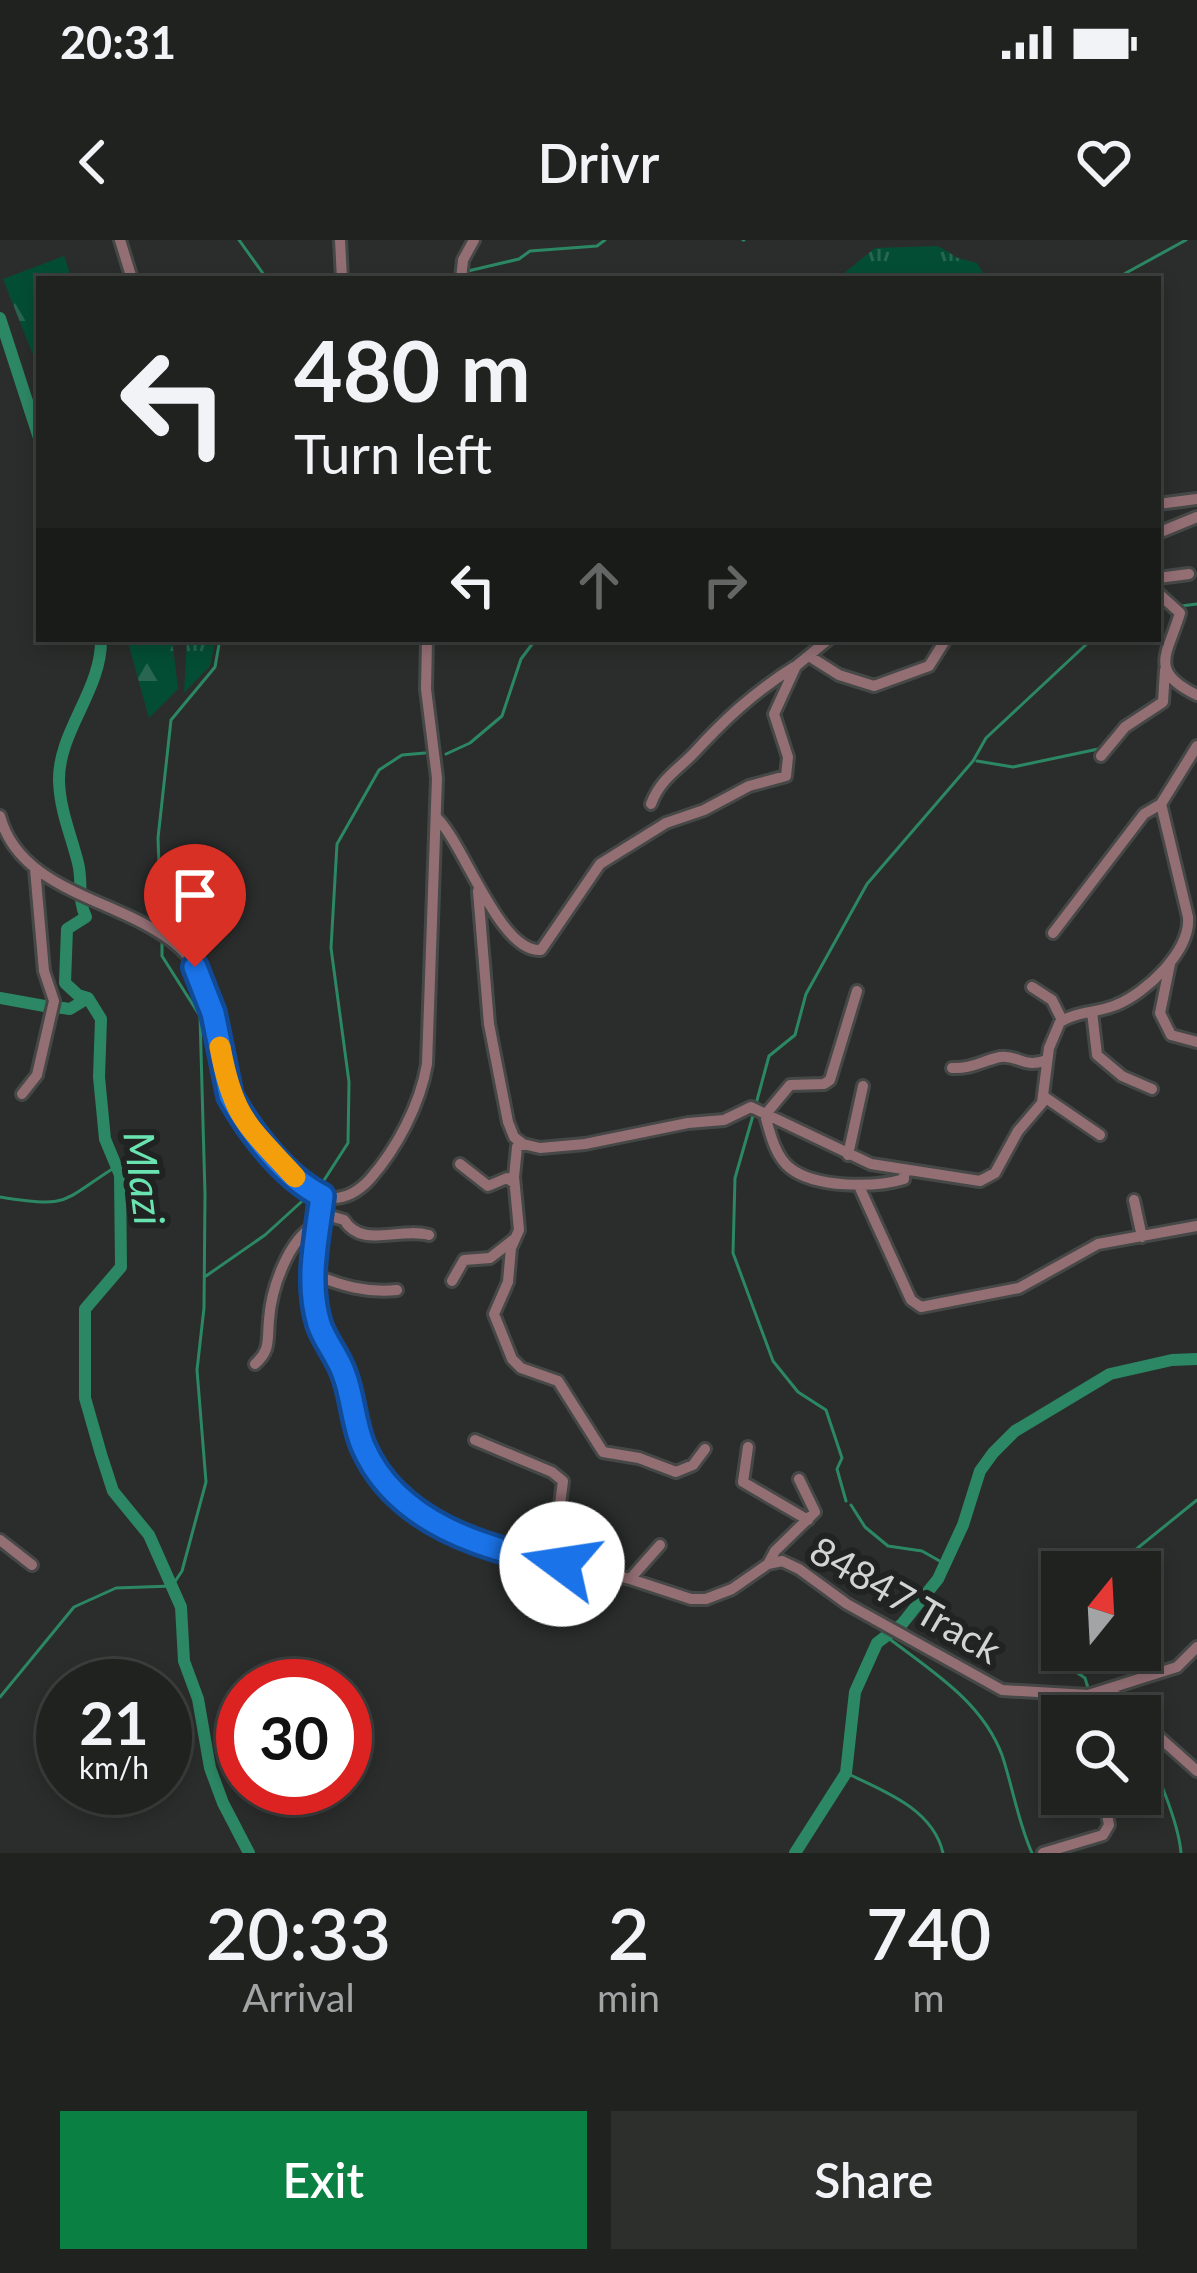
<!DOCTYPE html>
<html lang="en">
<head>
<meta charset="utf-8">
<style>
	:root { --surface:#202220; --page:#2d2f2d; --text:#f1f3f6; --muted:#a2a4a5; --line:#3d3f3e; --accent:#0b8043 }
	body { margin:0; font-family:Lato,sans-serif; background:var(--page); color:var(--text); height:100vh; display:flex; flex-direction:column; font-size:45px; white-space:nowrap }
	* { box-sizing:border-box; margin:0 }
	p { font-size:39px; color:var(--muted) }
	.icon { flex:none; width:66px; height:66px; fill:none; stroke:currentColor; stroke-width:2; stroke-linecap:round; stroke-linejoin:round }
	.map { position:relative; height:1613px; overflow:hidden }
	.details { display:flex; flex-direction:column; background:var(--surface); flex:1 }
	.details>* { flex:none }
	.hud { position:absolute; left:36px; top:36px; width:1125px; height:366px; border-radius:0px; box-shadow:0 6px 18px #0003,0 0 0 3px var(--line); background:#202220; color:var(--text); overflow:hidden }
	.needle { width:78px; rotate:18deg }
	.tools { position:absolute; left:1041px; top:1311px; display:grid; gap:24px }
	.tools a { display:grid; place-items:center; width:120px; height:120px; border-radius:0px; background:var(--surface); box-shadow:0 6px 18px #0003,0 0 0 3px var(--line); font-size:60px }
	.speed { position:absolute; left:36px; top:1419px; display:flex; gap:24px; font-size:60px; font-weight:700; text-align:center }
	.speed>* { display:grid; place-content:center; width:156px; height:156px; border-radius:50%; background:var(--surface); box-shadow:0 6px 18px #0003,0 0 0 3px var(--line); line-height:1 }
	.speed small { font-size:30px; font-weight:400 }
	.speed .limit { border:18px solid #d22; background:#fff; color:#111 }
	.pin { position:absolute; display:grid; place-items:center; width:102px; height:102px; color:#fff; margin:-123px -51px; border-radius:50% 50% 50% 0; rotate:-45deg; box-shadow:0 0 12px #0007 }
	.pin .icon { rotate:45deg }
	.me { position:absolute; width:132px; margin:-66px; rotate:284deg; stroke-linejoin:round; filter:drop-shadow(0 0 9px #0008) }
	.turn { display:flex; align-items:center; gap:42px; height:252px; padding:0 60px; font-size:54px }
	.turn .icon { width:156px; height:156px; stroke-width:2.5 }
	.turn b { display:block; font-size:84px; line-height:102px }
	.lanes { display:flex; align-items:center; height:114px; padding:0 60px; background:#0003; justify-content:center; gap:60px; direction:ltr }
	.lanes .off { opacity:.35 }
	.eta { display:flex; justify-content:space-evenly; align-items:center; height:204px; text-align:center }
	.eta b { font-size:72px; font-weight:600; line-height:84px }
	.action { display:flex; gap:24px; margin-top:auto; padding:24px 60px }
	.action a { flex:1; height:138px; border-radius:0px; background:var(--accent); color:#fff; font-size:48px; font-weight:600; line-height:138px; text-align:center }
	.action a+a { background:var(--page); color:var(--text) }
	.status { display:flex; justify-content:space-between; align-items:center; height:84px; padding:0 60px; background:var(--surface); direction:ltr }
	.status svg { height:33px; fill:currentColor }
	header { display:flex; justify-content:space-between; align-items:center; height:156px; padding:0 60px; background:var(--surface); font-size:54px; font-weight:600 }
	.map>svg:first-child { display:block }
	.grass { fill:url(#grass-tufts) }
	.forest { fill:url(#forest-firs) }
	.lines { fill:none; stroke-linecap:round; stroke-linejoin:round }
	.stream { stroke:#2c8764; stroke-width:3 }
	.river { stroke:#2c8764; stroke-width:12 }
	.minor-casing { stroke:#454846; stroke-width:16 }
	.minor { stroke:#936f74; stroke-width:10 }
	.route-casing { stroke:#114b97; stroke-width:30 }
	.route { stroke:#1a73e8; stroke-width:21 }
	.slow { stroke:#f59e0b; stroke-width:21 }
	.labels { text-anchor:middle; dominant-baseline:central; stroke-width:12; stroke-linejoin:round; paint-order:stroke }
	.street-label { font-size:39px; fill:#d2d4d3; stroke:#202322 }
	.water-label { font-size:42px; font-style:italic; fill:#6ae3b1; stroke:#202322 }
</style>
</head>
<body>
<div class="status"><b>20:31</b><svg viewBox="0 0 49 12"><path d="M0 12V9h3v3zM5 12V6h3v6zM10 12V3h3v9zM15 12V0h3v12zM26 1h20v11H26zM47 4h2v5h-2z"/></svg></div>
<header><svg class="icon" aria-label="back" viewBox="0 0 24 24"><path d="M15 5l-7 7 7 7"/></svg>Drivr<svg class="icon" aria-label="heart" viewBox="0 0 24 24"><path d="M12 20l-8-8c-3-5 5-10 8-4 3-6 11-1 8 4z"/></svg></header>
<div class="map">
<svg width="1197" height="1613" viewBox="0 0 1197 1613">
	<defs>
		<pattern id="grass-tufts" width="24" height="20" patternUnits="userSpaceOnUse" patternTransform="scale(3)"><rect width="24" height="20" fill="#044d35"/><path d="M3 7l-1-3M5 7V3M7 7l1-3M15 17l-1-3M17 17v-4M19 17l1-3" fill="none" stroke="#286651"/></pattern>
		<pattern id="forest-firs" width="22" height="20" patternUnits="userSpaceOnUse" patternTransform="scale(3)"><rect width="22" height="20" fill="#044d35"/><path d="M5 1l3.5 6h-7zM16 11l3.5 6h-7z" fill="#286651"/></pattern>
	</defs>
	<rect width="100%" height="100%" fill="#2a2d2b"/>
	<path class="grass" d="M938,6L958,18L977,23L987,39H837L875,8Z
		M187,399H216L210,426L184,453Z"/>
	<path class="forest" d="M64,16L72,39H39V130L3,39Z
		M127,399H172L178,449L149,478Z"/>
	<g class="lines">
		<path class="stream" d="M239,0L267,39
			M743,0H744
			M468,31L519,19L530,11L597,6L605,0
			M1115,39L1186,0
			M1181,366L1197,364
			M446,514L470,503L502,476L521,419L536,399
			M977,521L1013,527L1103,508
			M161,686L158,598L171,480L215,427L220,399
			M756,864L769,816L795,795L806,754L867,644L973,521L986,498L1092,399
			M754,872L735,938L733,1013L773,1121L798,1152L826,1170L842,1218L837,1229L846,1261
			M319,948L348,903L349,842L331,708L337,604L379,530L402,515L425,513
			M0,957C71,969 61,961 117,926
			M206,1036L265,995L311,953
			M851,1265L865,1287L888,1306L922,1311L945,1324
			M1108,1332L1197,1260
			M1062,1374L1049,1385L1041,1399L1045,1411L1085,1438L1088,1448
			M887,1397C930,1430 982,1461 1002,1515C1013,1548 1018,1582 1032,1613
			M0,1457L74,1367L116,1348L172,1346L182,1331L206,1242L197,1130L204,1068L205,954L200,776L162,716V702
			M1094,1457L1115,1467L1122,1476
			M1140,1502C1156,1526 1179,1585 1181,1613
			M846,1533C884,1551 933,1569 943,1613"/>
		<path class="river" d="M0,78L39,198
			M101,399C102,450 58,491 59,541C60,571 71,595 78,623C83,642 77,659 86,677L67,689L65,743L78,755L88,758L101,779L99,837L105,899L120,935L121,1027L85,1069V1158L101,1214L113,1251L149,1295L181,1367L184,1421L198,1459L210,1528L223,1563L249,1613
			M0,758L50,767
			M56,767L70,769L88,758
			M795,1613L846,1533L855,1452L877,1403L902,1384L938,1339L963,1285L980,1231L993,1213L1015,1191L1110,1134L1172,1120L1197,1119"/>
		<g class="minor-casing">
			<path id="minor" d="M120,0L132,39
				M340,0L342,39
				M461,39L463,20L474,0
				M1158,264L1197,259
				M1158,293L1197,277
				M1158,338L1189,334
				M1158,353L1180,373C1168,414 1147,431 1197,455
				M809,416L839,435L874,446L929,426L946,399
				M1101,516L1125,487L1163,462L1165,430
				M651,564C660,540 676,531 693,514C724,480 754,452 794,427
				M0,576C21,655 126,659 180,708C221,744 213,806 230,854C239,881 300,955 330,958C346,959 360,950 370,939C397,908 420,865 427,824L437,538L426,449L427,399
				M437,578C465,606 500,713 541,710L600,624L666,583L704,570L749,546L786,536L788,517L774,474L796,426L829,399
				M478,651L489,784L508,882L514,897L523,904
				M1053,693L1144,574L1161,564
				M1170,724L1160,773L1171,795L1197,802
				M1032,747L1052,760L1062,780
				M857,751L830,840L824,844L790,845L765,875C770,893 775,916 790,928C815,948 875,948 904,939V930
				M1092,772L1097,815L1122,836L1152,849
				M952,828C971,829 982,821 1000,817C1018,814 1022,829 1047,820
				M22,854L37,835L54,761L44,731L35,629
				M1043,856L1100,895
				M523,904L540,908L585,904L688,883L724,880L751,867L871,924L980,941L995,933L1018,891L1042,863L1049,808L1060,782C1077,771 1098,773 1116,765C1146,753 1191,711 1188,677L1161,564L1197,506
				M523,904L517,907L514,937L519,990L511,1008L508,1042L494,1074L512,1119L521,1128L558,1141L603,1212L639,1218L676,1232L693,1225L705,1209
				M848,915L863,846
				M460,924L488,946L507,938L514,943
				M859,946L911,1060L921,1067L1019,1048L1098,1004L1197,986
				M322,955L312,1012L318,1081L343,1129L359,1196L370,1221L380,1237L410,1268L485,1305L630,1339L691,1359H706L732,1349L768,1324L782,1321L799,1329L847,1364L1002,1450L1088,1455L1104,1450L1119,1457L1136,1476
				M1134,960L1142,997
				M320,973L344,980C362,1009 398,987 429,995
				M313,1034C342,1046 366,1053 397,1050
				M452,1041L464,1020L490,1018L513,1000
				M255,1124C271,1110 267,1100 269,1080C271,1049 288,1000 315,985
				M475,1200L552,1232L563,1241L558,1280L562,1325
				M748,1207L743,1242L808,1280
				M0,1300L32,1325
				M768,1324L775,1311L815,1272L799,1239
				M630,1339L660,1305
				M1104,1450L1177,1427L1197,1407
				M1087,1476L1088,1455
				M1140,1480L1197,1531
				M1043,1613L1103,1595L1109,1585L1103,1554"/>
		</g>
		<use href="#minor" class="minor"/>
	</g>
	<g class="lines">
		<g class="route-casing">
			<path id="route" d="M195,727L213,773L230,856C250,892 284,937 322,956C317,998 306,1041 319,1084C325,1102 338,1116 344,1134C353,1157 353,1182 363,1206C396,1283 485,1310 562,1324"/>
		</g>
		<use href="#route" class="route"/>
		<path class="slow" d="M220,807C233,878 248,886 295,937"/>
	</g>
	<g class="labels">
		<g class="street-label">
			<text transform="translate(906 1359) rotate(30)">84847 Track</text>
		</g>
		<g class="water-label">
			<text transform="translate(145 938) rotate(83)">Mlazi</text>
		</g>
	</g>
</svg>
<div class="tools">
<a><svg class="needle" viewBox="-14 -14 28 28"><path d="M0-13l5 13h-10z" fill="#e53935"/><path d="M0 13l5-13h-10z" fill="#a2a4a5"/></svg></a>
<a><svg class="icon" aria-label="search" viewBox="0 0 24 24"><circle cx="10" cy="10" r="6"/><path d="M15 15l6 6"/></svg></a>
</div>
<div class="speed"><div>21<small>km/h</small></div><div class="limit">30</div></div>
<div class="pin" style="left:195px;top:727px;background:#d93025"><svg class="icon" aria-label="arrive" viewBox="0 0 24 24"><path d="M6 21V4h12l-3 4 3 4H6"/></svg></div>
<svg class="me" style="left:562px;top:1324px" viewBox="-20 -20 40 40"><circle r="19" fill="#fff"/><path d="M0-13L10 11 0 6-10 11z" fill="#1a73e8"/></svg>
<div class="hud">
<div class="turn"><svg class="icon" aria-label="left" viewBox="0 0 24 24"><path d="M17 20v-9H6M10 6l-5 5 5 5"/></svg><div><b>480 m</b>Turn left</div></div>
<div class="lanes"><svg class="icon" aria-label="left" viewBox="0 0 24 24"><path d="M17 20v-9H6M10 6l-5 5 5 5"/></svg><svg class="icon off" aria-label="ahead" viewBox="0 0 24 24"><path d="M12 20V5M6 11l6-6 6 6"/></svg><svg class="icon off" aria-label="right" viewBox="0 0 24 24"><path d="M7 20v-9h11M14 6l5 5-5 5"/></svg></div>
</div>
</div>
<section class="details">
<div class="eta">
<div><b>20:33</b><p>Arrival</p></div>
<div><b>2</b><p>min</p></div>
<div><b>740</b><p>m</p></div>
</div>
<div class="action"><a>Exit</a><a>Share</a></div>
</section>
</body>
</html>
